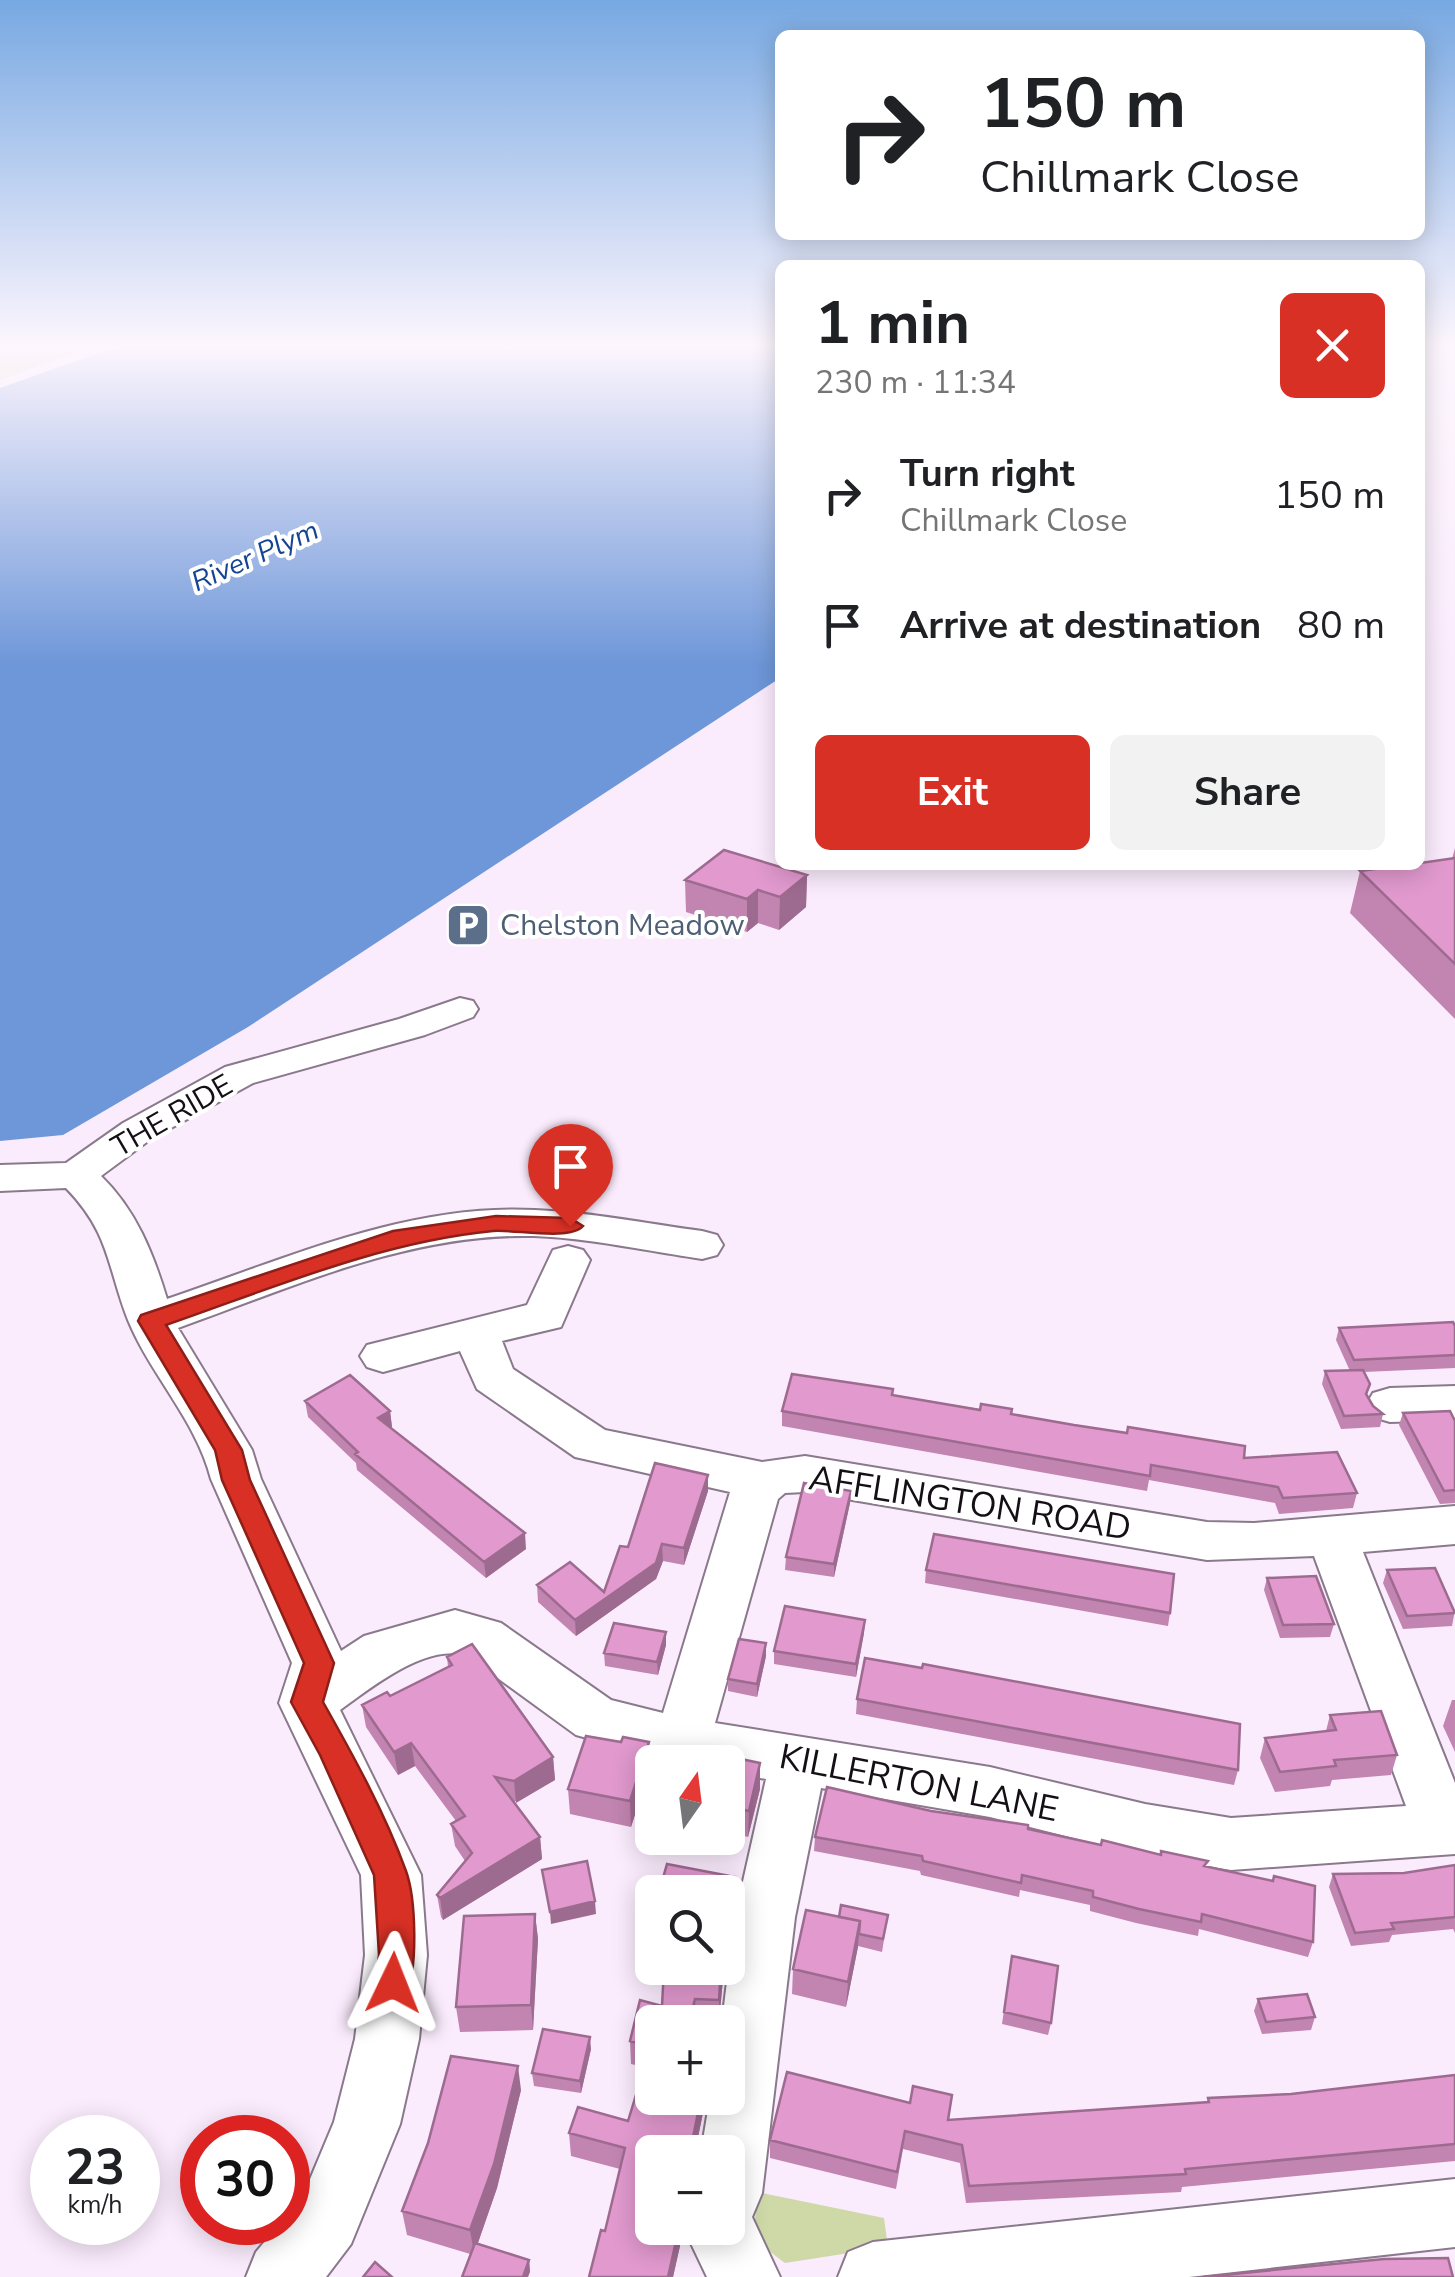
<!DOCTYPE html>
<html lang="en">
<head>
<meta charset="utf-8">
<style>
	:root { --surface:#fff; --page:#f2f2f2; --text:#202124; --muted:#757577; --accent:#d93025 }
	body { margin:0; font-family:"Nunito Sans",sans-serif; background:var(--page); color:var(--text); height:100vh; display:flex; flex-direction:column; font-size:38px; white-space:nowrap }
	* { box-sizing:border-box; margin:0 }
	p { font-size:32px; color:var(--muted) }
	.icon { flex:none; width:55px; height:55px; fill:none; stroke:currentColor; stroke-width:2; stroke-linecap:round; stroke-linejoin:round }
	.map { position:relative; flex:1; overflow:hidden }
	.sheet { position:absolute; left:775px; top:260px; width:650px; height:610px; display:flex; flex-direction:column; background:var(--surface); border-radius:15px; box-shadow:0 5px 25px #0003 }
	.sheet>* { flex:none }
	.guide { position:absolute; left:775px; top:30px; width:650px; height:210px; border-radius:15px; box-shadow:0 5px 25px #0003; background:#fff; color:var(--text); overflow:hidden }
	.needle { width:65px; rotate:14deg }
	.controls { position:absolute; left:635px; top:1745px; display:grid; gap:20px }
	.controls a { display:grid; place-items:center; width:110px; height:110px; border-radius:15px; background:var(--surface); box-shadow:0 5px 25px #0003; font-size:50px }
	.speed { position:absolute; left:30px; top:2115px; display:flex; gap:20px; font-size:50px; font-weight:700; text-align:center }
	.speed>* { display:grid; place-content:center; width:130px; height:130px; border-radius:50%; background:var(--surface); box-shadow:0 5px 25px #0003; line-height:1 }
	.speed small { font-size:25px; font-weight:400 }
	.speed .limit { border:15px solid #d22; background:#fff; color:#111 }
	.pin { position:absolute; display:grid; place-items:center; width:85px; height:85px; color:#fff; margin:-102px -42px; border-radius:50% 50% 50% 0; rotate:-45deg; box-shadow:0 0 10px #0007 }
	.pin .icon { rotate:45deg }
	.me { position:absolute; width:110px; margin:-55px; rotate:2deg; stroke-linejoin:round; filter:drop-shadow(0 0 8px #0008) }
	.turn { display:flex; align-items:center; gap:35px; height:210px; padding:0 40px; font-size:45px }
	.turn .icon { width:130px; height:130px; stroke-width:2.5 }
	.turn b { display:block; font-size:70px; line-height:85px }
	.round { display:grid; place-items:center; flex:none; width:105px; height:105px; border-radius:15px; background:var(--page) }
	.headline { display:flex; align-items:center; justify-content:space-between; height:170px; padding:0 40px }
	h1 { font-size:60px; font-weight:700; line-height:75px }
	.button { display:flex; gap:20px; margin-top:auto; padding:20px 40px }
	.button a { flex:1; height:115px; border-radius:15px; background:var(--accent); color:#fff; font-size:40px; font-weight:700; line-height:115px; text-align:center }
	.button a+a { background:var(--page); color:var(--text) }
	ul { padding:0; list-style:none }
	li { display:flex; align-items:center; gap:30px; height:130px; padding:0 40px }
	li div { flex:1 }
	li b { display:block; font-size:38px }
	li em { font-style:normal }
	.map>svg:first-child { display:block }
	.green { fill:#ced9a7 }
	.water { fill:#6e97d9 }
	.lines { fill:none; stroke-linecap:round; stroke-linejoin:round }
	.minor-casing { stroke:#8a798c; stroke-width:4 }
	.minor { fill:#fff; fill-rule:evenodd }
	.wall { fill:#c284b1 }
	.shaded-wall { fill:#9e6b90 }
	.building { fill:#e199ce; stroke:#9e6b90; stroke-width:2.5 }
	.route { fill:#d93025; stroke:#8d1f18; stroke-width:2.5 }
	.labels { text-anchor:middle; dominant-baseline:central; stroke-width:8; stroke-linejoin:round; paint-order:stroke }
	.far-water-label { font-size:28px; font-style:italic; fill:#144593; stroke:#fff }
	.service-label { font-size:30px; fill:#4e5e75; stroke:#fff; text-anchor:start }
	.street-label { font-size:30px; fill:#140e15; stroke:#fff }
	.near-street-label { font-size:35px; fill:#140e15; stroke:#fff }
</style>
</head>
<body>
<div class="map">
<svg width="1455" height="2277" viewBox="0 0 1455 2277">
	<rect width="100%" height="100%" fill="#fbecfd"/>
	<path class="green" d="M0,346H96L0,380Z
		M762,2193L884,2218L888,2247L785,2263C754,2240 748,2231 762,2193Z"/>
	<path class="water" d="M118,346H780V678L248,1027L63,1135L0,1141V388Z"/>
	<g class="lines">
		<g class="minor-casing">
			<path id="minor" d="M460,998L473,1001L478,1009L473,1017L425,1035L253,1083L151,1139L101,1176C136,1210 153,1253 167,1299C285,1259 408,1203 535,1210C591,1212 647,1224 702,1231L717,1235L723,1245L717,1255L702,1259C647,1251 589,1238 534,1236C409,1233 293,1287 178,1328L252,1450L261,1479L341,1651L364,1636L455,1610L501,1623L611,1700L663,1713L730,1492L575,1457L477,1389L460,1351L383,1372L367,1367L360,1356L367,1345L527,1305L553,1250L568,1246L583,1250L590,1260L561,1327L502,1341L513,1369L605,1430L762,1462L805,1456L1207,1522L1254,1523L1455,1506V1544L1363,1552L1455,1783V1854L1231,1870L1145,1856L990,1817L821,1788L795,1917L762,2193L752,2217L780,2277H707L686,2233L688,2228H728V2152H701L710,2098H728V2022H722L735,1917L766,1779L728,1772V1762H674L576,1735L466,1655C425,1644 372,1687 340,1710L421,1875L427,1955L419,2039L400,2124L351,2244L326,2277H246L256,2252L281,2222H288V2214L303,2196L334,2122L355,2039L365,1955L361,1875L279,1703L292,1663L211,1479C196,1420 151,1376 128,1320C107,1266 110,1233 66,1188L0,1191V1165L66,1163L123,1123L225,1067L399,1019ZM805,1492L1207,1560L1314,1556L1406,1806L1231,1818L1145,1804L990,1767L715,1723L778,1499L785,1493Z
				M1455,1386V1420L1390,1422L1373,1417L1366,1405L1373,1393L1390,1388Z
				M1455,2179V2247L1189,2277H838L848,2252L873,2242Z"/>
		</g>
		<use href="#minor" class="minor"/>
	</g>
	<path class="wall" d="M1455,848V1019L1350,913L1360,871L1452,859Z
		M807,875L806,907L779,930L758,923L747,932L686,912L685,880Z
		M1455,1326V1368L1364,1372L1370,1384L1367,1395L1373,1406L1383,1414L1380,1427L1341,1429L1322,1384L1325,1371H1350L1336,1340L1339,1328Z
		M893,1395L1011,1414L1244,1458L1357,1493L1353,1508L1279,1514L1275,1503L1149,1480L1147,1491L782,1426V1411Z
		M305,1401L390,1411L392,1427L390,1428L526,1549L486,1578L357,1470L356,1463L308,1417Z
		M1403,1413L1455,1421V1503L1440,1504L1399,1425Z
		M708,1475V1491L684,1565L663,1561L656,1579L576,1636L538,1602L537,1585L604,1592L628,1547Z
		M851,1491L850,1503L834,1577L785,1570L786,1557Z
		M926,1570L1170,1613L1168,1626L925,1583Z
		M1387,1570L1455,1610L1452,1626L1403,1629L1383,1583Z
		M1267,1578L1334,1624L1330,1637L1280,1638L1264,1590Z
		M865,1620L864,1633L856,1677L774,1664V1651Z
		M666,1645L658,1675L605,1666L604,1653Z
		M766,1656L757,1697L728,1691V1679Z
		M447,1657L553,1757L555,1780L514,1802L540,1837L542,1859L443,1920L441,1917L437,1895L465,1861L455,1846L451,1824L456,1821L415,1766L398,1775L366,1727L362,1705L390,1696L448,1667Z
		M857,1699L1238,1770L1234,1785L856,1714Z
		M1452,1700H1455V1752L1443,1726Z
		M1330,1715L1397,1755L1391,1775L1332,1780L1330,1786L1275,1792L1260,1758L1265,1738L1326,1731Z
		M621,1742H649L650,1768L631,1827L570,1814L568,1789Z
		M728,1762L760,1789L748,1837L728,1832Z
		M931,1811L1028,1829L1206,1867L1313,1942L1308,1957L1199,1929L1198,1936L1136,1923L1090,1911V1905L1020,1890L1019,1897L921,1875L920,1871L814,1851L815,1837Z
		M1455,1865V1933L1453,1929L1392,1935L1389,1942L1351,1946L1329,1887L1333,1874L1404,1873Z
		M535,1914L538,1939L533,2030L460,2032L456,2007Z
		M888,1915L882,1952L858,1946L846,2007L792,1994L793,1969L839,1917Z
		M652,1916V1946L650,1923Z
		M1012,1956L1051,2023L1048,2035L1002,2024Z
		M724,1968L719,2022H652V2098H706L695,2152H652V2228H684L673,2277H589L605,2231L620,2169L571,2156L569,2133L628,2121L644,2067L631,2064L630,2041L662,2006Z
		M1258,1999L1315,2017L1311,2030L1262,2034L1254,2011Z
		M591,2049L581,2093L534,2086L532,2073Z
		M1455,2075V2161L1182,2187L1181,2192L966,2203L960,2163L903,2149L896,2189L770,2158V2140L1207,2102L1208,2098L1291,2094Z
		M521,2090L497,2188L478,2243L529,2260L530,2272L407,2235L402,2211Z"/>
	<path class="shaded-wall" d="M807,875L806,907L779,930L780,897Z
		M758,890V923L747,932V899Z
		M390,1411L392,1427L380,1434L378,1418Z
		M708,1475V1491L684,1565V1548Z
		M851,1491L850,1503L834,1577V1564Z
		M525,1533L526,1549L486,1578L484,1562Z
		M662,1544L663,1561L656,1579L576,1636L575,1620Z
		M865,1620L864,1633L856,1677V1664Z
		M666,1632V1645L658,1675L657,1662Z
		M766,1643V1656L757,1697V1684Z
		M649,1742L650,1768L631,1827L630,1801Z
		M411,1743L415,1766L398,1775L394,1752Z
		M553,1757L555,1780L516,1803L514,1781Z
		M760,1763V1789L748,1837L749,1811Z
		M540,1837L542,1859L443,1920L440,1898Z
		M735,1877V1901L728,1928V1904Z
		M595,1901L596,1914L551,1924L550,1912Z
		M535,1914L538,1939L533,2030L531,2005Z
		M860,1921L858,1947L846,2007L848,1982Z
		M721,1968H724L719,2022V2000Z
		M695,1999L696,2022H689Z
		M590,2037L591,2049L581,2093L580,2081Z
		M518,2066L521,2090L497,2188L474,2254L470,2230Z
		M701,2098H706L695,2152H690Z
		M679,2228H684L673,2277H668Z
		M529,2260L530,2272L528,2277H523Z"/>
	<path class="building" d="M724,850L807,875L780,897L758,890L747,899L685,880Z
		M1455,858V964L1360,871L1405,865H1420V863Z
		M1453,1322L1455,1326V1355L1354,1360L1339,1328Z
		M1363,1370L1370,1384L1366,1394L1373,1406L1383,1414L1344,1416L1325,1371Z
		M792,1374L893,1389L892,1395L980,1410L981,1404L1012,1409L1011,1414L1074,1425L1127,1433L1128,1427L1245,1446L1244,1458L1337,1452L1357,1493L1283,1498L1278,1487L1151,1465L1150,1476L782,1411Z
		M350,1375L390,1411L378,1418L525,1533L484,1562L355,1454L358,1452L305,1401Z
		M1450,1411L1455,1421V1490L1444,1491L1403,1413Z
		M655,1463L708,1475L684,1548L662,1544L656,1563L575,1620L537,1585L570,1562L604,1592L620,1546L628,1547Z
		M804,1483L851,1491L834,1564L786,1557Z
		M934,1534L1174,1574L1170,1613L926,1570Z
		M1435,1568L1455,1613L1407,1616L1387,1570Z
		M1316,1576L1334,1624L1283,1625L1267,1578Z
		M785,1606L865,1620L856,1664L774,1651Z
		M614,1623L666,1632L657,1662L604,1653Z
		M739,1639L766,1643L757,1684L728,1679Z
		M472,1644L553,1757L514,1781L495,1777L540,1837L440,1898L437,1895L472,1853L451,1824L465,1816L411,1743L394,1752L362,1705L387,1692L390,1696L452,1665L447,1657Z
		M865,1658L922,1668L923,1664L1240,1724L1238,1770L857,1699Z
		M1381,1711L1397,1755L1334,1760L1336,1766L1280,1772L1265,1738L1336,1730L1330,1715Z
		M586,1736L621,1742L623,1737L649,1742L630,1801L568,1789Z
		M698,1750L760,1763L749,1811L728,1807V1762H694Z
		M827,1787L931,1811L1028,1825V1829L1101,1845L1102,1840L1161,1855V1851L1208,1861L1204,1866L1273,1881L1274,1876L1315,1886L1313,1942L1202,1914L1201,1922L1139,1909L1093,1897V1891L1022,1875L1021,1883L923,1861L922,1856L815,1837Z
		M587,1861L595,1901L550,1912L542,1870Z
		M667,1864L735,1877L728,1904V1892H659Z
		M1455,1865V1917L1391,1923L1394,1929L1355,1933L1333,1874L1404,1873Z
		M841,1905L888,1915L883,1939L859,1934L860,1921L839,1917Z
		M806,1910L860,1921L848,1982L793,1969Z
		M535,1914L531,2005L456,2007L464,1916Z
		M1012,1956L1058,1966L1051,2023L1004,2012Z
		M664,1968H721L719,2000L695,1999L689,2022H652V2098H701L690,2152H652V2228H679L668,2277H589L601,2230L605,2231L625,2148L569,2133L578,2107L628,2121L651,2046L630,2041L640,2000L662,2006Z
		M1307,1994L1315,2017L1266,2022L1258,1999Z
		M543,2029L590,2037L580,2081L532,2073Z
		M451,2056L518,2066L494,2164L470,2230L402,2211L428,2143Z
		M787,2072L910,2103L913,2086L952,2095L948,2120L1209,2102L1208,2098L1291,2094L1455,2075V2144L1185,2169L1186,2174L969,2186L962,2145L905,2131L897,2172L770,2140Z
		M475,2243L529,2260L523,2277H462Z
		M1448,2258L1453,2277H1203L1384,2259Z
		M375,2262L392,2277H363Z"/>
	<linearGradient id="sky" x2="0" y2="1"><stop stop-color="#77a8e2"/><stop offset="0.52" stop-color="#fdf6fe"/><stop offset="1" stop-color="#fdf6fe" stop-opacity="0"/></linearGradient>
	<rect width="1455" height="665" fill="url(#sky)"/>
	<path class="route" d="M496,1216L570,1218L583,1226C570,1241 514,1229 493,1231C380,1242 273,1288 166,1325L242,1450L250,1480L334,1663L323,1702C353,1755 385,1813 406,1871C416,1899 418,1968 406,1995L393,2000L381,1995L375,1983L379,1955L374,1875L320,1755L291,1702L304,1663L222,1480L215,1450L138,1321L141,1315L393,1231Z"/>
	<defs>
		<g id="parking-square" transform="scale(2.25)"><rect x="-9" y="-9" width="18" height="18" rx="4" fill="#5c6f8a" stroke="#fff"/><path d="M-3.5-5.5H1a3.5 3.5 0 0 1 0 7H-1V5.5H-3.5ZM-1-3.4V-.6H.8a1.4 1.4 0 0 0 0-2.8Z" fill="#fff"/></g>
	</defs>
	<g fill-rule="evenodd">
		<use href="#parking-square" x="468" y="925"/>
	</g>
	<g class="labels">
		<g class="far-water-label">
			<text transform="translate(255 556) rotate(-24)">River Plym</text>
		</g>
		<g class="service-label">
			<text x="500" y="925">Chelston Meadow</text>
		</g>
		<g class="street-label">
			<text transform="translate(172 1116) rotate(-30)">THE RIDE</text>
		</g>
		<g class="near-street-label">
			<text transform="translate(970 1503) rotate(9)">AFFLINGTON ROAD</text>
			<text transform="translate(919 1783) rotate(11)">KILLERTON LANE</text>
		</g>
	</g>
</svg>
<div class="controls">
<a><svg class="needle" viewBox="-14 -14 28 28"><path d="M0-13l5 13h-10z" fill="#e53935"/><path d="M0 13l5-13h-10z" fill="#757577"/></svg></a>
<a><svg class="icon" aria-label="search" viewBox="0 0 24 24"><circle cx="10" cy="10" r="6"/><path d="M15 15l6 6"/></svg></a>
<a>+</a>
<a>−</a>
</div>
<div class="speed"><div>23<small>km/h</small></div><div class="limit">30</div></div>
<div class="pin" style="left:570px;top:1226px;background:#d93025"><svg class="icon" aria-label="arrive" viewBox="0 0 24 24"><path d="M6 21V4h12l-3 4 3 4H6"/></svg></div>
<svg class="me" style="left:393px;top:1983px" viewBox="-20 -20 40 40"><path d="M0-17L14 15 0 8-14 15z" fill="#d93025" stroke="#fff" stroke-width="4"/></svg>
<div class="guide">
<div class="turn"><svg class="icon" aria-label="right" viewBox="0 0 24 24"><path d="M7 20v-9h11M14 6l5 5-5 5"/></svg><div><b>150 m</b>Chillmark Close</div></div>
</div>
<section class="sheet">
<div class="headline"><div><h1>1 min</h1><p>230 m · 11:34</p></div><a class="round" style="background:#d93025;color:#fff"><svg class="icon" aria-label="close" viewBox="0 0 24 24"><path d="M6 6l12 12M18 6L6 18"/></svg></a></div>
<ul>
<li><svg class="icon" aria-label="right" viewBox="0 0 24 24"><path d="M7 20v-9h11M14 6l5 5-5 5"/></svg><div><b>Turn right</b><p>Chillmark Close</p></div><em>150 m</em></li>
<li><svg class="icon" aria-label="arrive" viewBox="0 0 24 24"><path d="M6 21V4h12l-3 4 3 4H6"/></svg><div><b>Arrive at destination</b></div><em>80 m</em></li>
</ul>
<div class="button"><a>Exit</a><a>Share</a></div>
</section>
</div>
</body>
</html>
